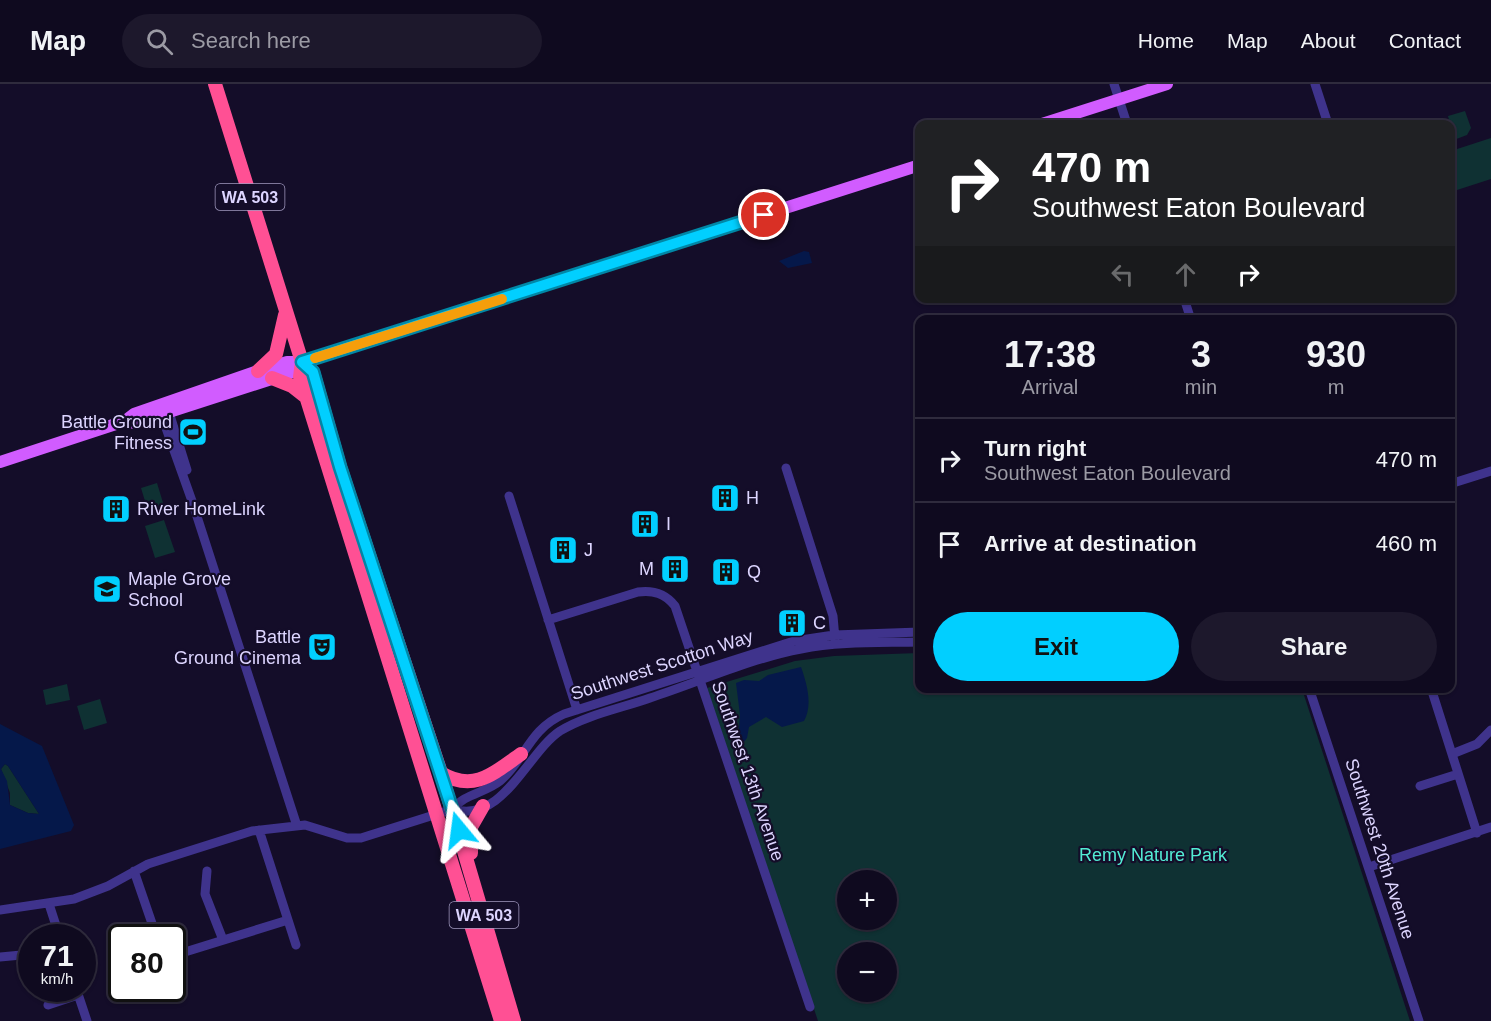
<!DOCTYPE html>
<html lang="en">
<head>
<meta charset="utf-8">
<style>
	:root { --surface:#0f0a1f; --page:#1d182c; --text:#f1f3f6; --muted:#9b9aa4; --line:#2f2b3d; --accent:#01cfff }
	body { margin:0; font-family:Arial,sans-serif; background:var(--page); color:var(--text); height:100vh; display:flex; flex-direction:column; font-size:22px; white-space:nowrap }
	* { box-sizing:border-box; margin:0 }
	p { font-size:20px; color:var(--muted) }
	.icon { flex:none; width:33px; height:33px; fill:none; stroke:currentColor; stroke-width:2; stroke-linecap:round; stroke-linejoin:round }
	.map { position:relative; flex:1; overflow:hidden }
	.side { position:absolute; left:915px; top:231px; width:540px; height:378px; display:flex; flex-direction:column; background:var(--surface); border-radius:12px; box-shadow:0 2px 4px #0004,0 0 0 2px var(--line) }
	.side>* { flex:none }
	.guide { position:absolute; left:915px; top:36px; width:540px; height:183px; border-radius:12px; box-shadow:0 2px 4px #0004,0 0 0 2px var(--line); background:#202124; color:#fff; overflow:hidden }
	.controls { position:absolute; left:837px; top:786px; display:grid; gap:12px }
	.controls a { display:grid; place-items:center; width:60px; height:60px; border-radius:50%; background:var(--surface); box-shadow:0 2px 4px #0004,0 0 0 2px var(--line); font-size:30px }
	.speed { position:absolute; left:18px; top:840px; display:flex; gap:12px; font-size:30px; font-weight:700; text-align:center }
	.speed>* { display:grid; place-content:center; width:78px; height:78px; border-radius:50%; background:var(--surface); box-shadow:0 2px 4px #0004,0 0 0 2px var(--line); line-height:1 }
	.speed small { font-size:15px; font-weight:400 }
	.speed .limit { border:3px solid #111; border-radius:9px; background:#fff; color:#111 }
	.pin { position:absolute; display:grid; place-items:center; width:51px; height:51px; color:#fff; margin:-26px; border:3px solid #fff; border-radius:50%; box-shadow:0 2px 6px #0007 }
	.me { position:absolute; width:66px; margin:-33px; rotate:344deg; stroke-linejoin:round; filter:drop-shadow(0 0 4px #0008) }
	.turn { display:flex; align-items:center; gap:21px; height:126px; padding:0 18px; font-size:27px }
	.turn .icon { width:78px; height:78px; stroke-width:2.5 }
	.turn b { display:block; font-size:42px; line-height:51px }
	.lanes { display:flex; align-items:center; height:57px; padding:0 18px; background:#0003; justify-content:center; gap:30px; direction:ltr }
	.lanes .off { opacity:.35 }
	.eta { display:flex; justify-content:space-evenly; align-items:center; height:102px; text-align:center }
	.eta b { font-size:36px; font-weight:800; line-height:42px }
	.primary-button { display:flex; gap:12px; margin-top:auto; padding:12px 18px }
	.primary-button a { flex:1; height:69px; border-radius:36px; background:var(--accent); color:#111; font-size:24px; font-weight:800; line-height:69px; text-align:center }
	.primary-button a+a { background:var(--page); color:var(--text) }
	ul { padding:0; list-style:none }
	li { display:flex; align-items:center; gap:18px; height:84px; padding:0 18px; border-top:2px solid var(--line) }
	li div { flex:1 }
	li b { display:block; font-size:22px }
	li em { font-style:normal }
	header { display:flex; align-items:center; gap:36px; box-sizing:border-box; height:84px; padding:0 30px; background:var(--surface); border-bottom:2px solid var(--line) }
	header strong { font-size:28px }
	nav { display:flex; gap:33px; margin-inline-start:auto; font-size:21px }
	.search { width:420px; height:54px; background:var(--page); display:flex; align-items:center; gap:15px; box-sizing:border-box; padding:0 21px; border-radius:33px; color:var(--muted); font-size:22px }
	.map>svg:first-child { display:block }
	.green { fill:#0f3133; fill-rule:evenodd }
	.water { fill:#05184a; fill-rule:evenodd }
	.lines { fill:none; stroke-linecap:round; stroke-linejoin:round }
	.minor { stroke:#3f338c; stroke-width:9 }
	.major { stroke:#d15cff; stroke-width:12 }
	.highway { stroke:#ff5094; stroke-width:14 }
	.route-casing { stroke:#0187a6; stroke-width:15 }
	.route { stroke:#01cfff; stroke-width:10 }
	.slow { stroke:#f59e0b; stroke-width:10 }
	.labels { text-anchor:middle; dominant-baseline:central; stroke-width:4.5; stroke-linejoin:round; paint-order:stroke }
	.shield { fill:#140d29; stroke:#a199bf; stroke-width:1.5 }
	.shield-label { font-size:16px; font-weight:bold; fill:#ddd5ff }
	.poi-label { font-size:18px; fill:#ddd5ff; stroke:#140d29; text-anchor:start }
	.street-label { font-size:18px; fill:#ddd5ff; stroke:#140d29 }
	.park-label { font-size:18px; fill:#53ecd4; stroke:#140d29 }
</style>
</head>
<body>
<header>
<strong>Map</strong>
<div class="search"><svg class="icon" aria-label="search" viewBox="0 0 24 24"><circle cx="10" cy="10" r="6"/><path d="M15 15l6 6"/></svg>Search here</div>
<nav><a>Home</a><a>Map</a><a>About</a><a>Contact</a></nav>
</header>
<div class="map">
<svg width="1491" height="937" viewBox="0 0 1491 937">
	<rect width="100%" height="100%" fill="#140d29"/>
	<path class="green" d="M1465,27L1471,44L1467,51L1451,57L1450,40H1445L1444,38L1449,36L1448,32Z
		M1491,54V95L1457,106L1451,87V67Z
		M157,399L164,422L148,427L141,404Z
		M164,436L175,468L155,474L145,442Z
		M919,569L920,604L1302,605L1410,937H818L707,604L795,577L834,572ZM848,796H886V836H848ZM848,868H886V908H848Z
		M67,600L70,616L46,621L43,606Z
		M100,615L107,639L84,646L77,622Z
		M5,680L8,682L39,730L28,729L10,721V709L1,685Z"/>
	<path class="water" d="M804,167L809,168L812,179L788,184L779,177Z
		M801,583C807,600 813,621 804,637L782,643L766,633L749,643L747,654L743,659L738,658L740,631L736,599L744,596L759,597L768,591Z
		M0,640L42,662L74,741L71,747L0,765ZM5,680L8,682L39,730L28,729L10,721L7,697L1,685Z"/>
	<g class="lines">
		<path class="minor" d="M1114,0L1127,40
			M1315,0L1328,40
			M1184,214L1191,236
			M1450,265L1452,264
			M169,328L187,386
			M161,330L192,417L297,742
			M786,384L833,532L835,555
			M1450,400L1491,387
			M509,412L577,626
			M548,536L638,508C653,506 665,509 675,522L810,923
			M1309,604L1419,937
			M1431,604L1477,749
			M1452,670L1477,660L1491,646
			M1420,702L1458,690
			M453,725C502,741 528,668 560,647C586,631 622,624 650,614C699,598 752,574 801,565C840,557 881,559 920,558
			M259,746L296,861
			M1369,783L1491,743
			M134,787L157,854
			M207,787L205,810L223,856
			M49,820L60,854
			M0,826L74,815L108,802L148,780L252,747L305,741L347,754H361L453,725C464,710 485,709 500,697C526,675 528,646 564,630L794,557L834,551L920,548
			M172,872L288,836
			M0,873L32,870
			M76,904L87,937
			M48,921L78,911"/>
		<path class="major" d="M1042,40L1167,0
			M125,337L135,339L290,289L302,278
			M0,378L125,337L134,330L258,287L287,278H302L920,81"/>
		<path class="highway" d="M215,0L302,278L300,293L501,937
			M302,278L313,288L340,383L441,689L514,937
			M258,287L276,270L285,231
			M272,294L292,302L306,313
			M441,689C474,709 494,689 521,670
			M471,769V743L483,722"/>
	</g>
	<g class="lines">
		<g class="route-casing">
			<path id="route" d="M459,746L340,383L313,288L302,278L764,131"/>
		</g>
		<use href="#route" class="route"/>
		<path class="slow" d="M315,274L502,215"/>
	</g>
	<defs>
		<g id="stadium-square" transform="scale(1.5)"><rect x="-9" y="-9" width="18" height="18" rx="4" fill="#01cfff" stroke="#140d29"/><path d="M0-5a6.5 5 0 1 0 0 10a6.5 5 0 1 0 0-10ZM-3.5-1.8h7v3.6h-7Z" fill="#111"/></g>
		<g id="building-square" transform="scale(1.5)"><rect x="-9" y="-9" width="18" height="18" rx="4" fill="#01cfff" stroke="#140d29"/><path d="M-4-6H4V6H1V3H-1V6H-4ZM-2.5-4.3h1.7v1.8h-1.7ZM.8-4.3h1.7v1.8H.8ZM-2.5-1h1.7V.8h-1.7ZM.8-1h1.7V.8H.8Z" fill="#111"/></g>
		<g id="school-square" transform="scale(1.5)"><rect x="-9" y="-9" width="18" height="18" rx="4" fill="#01cfff" stroke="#140d29"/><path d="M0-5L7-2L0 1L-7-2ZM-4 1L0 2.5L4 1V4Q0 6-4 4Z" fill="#111"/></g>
		<g id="theatre-square" transform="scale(1.5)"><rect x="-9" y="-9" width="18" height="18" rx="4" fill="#01cfff" stroke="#140d29"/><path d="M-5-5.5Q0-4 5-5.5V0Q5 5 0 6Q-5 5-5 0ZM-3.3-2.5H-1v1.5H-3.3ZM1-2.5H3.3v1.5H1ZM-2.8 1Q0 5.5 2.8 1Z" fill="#111"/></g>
	</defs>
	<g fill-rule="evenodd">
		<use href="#stadium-square" x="193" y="348"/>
		<use href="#building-square" x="725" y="414"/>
		<use href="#building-square" x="116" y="425"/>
		<use href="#building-square" x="645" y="440"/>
		<use href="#building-square" x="563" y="466"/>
		<use href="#building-square" x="675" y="485"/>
		<use href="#building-square" x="726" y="488"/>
		<use href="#school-square" x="107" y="505"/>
		<use href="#building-square" x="792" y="539"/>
		<use href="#theatre-square" x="322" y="563"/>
	</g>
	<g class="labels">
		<g class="shield">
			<rect x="215.5" y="100" width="69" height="26" rx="4.5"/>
			<rect x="449.5" y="818" width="69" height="26" rx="4.5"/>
		</g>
		<g class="shield-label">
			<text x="250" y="113">WA 503</text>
			<text x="484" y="831">WA 503</text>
		</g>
		<g class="poi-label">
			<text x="172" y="338" text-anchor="end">Battle Ground<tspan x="172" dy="21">Fitness</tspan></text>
			<text x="746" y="414">H</text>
			<text x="137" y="425">River HomeLink</text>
			<text x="666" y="440">I</text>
			<text x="584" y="466">J</text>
			<text x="654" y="485" text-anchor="end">M</text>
			<text x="747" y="488">Q</text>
			<text x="128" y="495">Maple Grove<tspan x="128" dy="21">School</tspan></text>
			<text x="813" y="539">C</text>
			<text x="301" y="553" text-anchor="end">Battle<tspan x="301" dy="21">Ground Cinema</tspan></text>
		</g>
		<g class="street-label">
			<text transform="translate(662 581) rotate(-18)">Southwest Scotton Way</text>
			<text transform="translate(748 687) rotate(71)">Southwest 13th Avenue</text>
			<text transform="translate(1380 765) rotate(72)">Southwest 20th Avenue</text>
		</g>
		<g class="park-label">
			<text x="1153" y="771">Remy Nature Park</text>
		</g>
	</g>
</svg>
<div class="controls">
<a>+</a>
<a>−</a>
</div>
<div class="speed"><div>71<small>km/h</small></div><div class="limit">80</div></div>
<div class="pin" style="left:764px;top:131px;background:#d93025"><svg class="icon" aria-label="arrive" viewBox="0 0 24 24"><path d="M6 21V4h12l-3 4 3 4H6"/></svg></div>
<svg class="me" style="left:459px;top:746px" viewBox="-20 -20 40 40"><path d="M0-17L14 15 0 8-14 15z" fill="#01cfff" stroke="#fff" stroke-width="4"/></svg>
<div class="guide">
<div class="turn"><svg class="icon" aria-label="right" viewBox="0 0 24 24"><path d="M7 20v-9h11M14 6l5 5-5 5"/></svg><div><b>470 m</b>Southwest Eaton Boulevard</div></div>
<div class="lanes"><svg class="icon off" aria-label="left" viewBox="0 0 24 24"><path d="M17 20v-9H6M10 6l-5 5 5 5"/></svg><svg class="icon off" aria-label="ahead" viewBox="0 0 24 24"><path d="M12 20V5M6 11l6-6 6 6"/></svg><svg class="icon" aria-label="right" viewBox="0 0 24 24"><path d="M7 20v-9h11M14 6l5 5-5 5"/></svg></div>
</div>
<section class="side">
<div class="eta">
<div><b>17:38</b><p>Arrival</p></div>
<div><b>3</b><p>min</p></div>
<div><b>930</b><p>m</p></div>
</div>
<ul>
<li><svg class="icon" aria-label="right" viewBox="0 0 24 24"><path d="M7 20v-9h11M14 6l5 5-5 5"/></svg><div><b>Turn right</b><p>Southwest Eaton Boulevard</p></div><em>470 m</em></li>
<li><svg class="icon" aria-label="arrive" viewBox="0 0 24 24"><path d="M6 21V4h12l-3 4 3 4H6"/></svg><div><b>Arrive at destination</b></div><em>460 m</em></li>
</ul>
<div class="primary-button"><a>Exit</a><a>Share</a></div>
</section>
</div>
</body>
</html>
